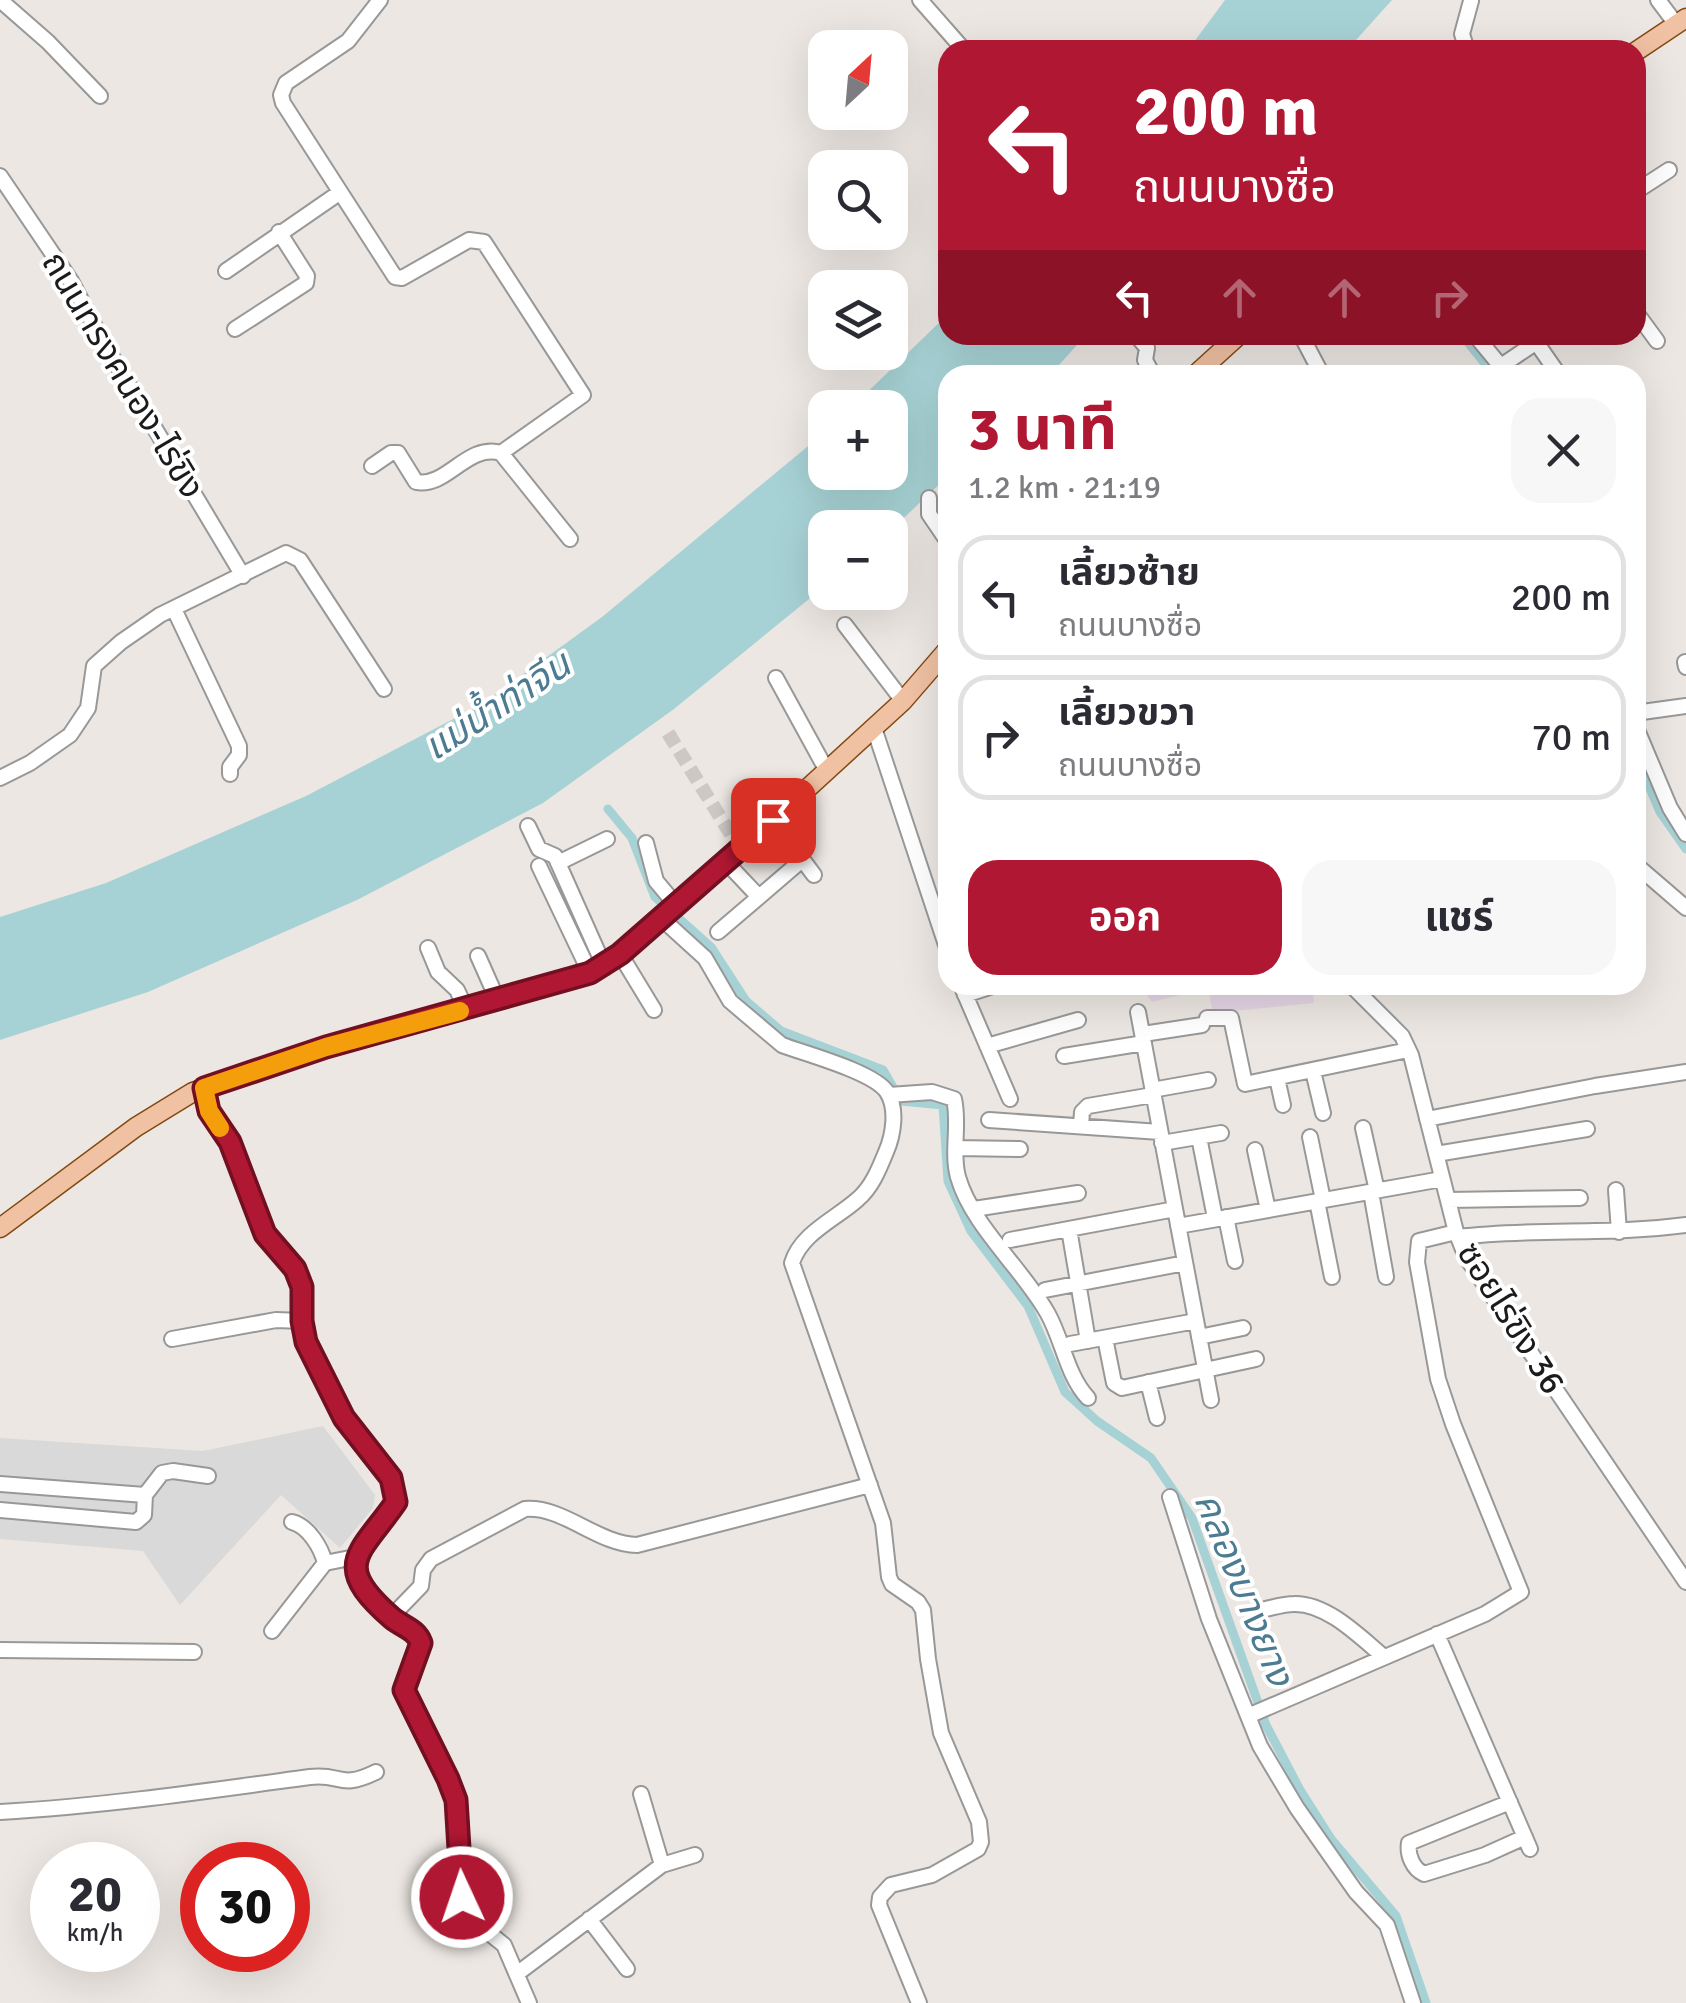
<!DOCTYPE html>
<html lang="th">
<head>
<meta charset="utf-8">
<style>
	:root { --surface:#fff; --page:#f7f7f7; --text:#2b2b33; --muted:#7c7c81; --line:#e1e1e2; --accent:#b01732 }
	body { margin:0; font-family:Signika,"Noto Sans Thai",sans-serif; background:var(--page); color:var(--text); height:100vh; display:flex; flex-direction:column; font-size:38px; white-space:nowrap }
	* { box-sizing:border-box; margin:0 }
	p { font-size:32px; color:var(--muted) }
	.icon { flex:none; width:55px; height:55px; fill:none; stroke:currentColor; stroke-width:2; stroke-linecap:round; stroke-linejoin:round }
	.map { position:relative; flex:1; overflow:hidden }
	.panel { position:absolute; left:938px; top:365px; width:708px; height:630px; display:flex; flex-direction:column; background:var(--surface); border-radius:30px; box-shadow:0 10px 40px #0002 }
	.panel>* { flex:none }
	.guide { position:absolute; left:938px; top:40px; width:708px; height:305px; border-radius:30px; box-shadow:0 10px 40px #0002; background:#b01732; color:#fff; overflow:hidden }
	.needle { width:65px; rotate:26deg }
	.tools { position:absolute; left:808px; top:30px; display:grid; gap:20px }
	.tools a { display:grid; place-items:center; width:100px; height:100px; border-radius:20px; background:var(--surface); box-shadow:0 10px 40px #0002; font-size:50px }
	.speed { position:absolute; left:30px; top:1842px; display:flex; gap:20px; font-size:50px; font-weight:700; text-align:center }
	.speed>* { display:grid; place-content:center; width:130px; height:130px; border-radius:50%; background:var(--surface); box-shadow:0 10px 40px #0002; line-height:1 }
	.speed small { font-size:25px; font-weight:400 }
	.speed .limit { border:15px solid #d22; background:#fff; color:#111 }
	.pin { position:absolute; display:grid; place-items:center; width:85px; height:85px; color:#fff; margin:-42px; border-radius:20px; box-shadow:0 5px 15px #0006 }
	.me { position:absolute; width:110px; margin:-55px; rotate:357deg; stroke-linejoin:round; filter:drop-shadow(0 0 8px #0008) }
	.turn { display:flex; align-items:center; gap:35px; height:210px; padding:0 30px; font-size:45px }
	.turn .icon { width:130px; height:130px; stroke-width:2.5 }
	.turn b { display:block; font-size:70px; line-height:85px }
	.lanes { display:flex; align-items:center; height:95px; padding:0 30px; background:#0003; justify-content:center; gap:50px; direction:ltr }
	.lanes .off { opacity:.35 }
	.round { display:grid; place-items:center; flex:none; width:105px; height:105px; border-radius:30px; background:var(--page) }
	.headline { display:flex; align-items:center; justify-content:space-between; height:170px; padding:0 30px }
	h1 { font-size:60px; font-weight:700; line-height:75px; color:var(--accent) }
	.button { display:flex; gap:20px; margin-top:auto; padding:20px 30px }
	.button a { flex:1; height:115px; border-radius:30px; background:var(--accent); color:#fff; font-size:40px; font-weight:700; line-height:115px; text-align:center }
	.button a+a { background:var(--page); color:var(--text) }
	ul { padding:0; list-style:none }
	li { display:flex; align-items:center; gap:30px; height:125px; margin:0 20px 15px; padding:0 10px; border:5px solid var(--line); border-radius:30px }
	li div { flex:1 }
	li b { display:block; font-size:38px }
	li em { font-style:normal }
	.map>svg:first-child { display:block }
	.residential { fill:#d9d9d9 }
	.industrial { fill:#e4d5e4 }
	.water { fill:#a7d2d5 }
	.lines { fill:none; stroke-linecap:round; stroke-linejoin:round }
	.canal { stroke:#a7d2d5; stroke-width:9 }
	.minor-tunnel { stroke:#cdc8c4; stroke-width:14; stroke-dasharray:14 7; stroke-linecap:butt }
	.minor-casing { stroke:#989898; stroke-width:18 }
	.major-casing { stroke:#824911; stroke-width:21 }
	.minor { stroke:#fff; stroke-width:14 }
	.major { stroke:#f0c1a3; stroke-width:18 }
	.route-casing { stroke:#720f20; stroke-width:25 }
	.route { stroke:#b01732; stroke-width:18 }
	.slow { stroke:#f59e0b; stroke-width:18 }
	.labels { text-anchor:middle; dominant-baseline:central; stroke-width:8; stroke-linejoin:round; paint-order:stroke }
	.street-label { font-size:35px; fill:#1b1b1b; stroke:#fff }
	.water-label { font-size:38px; font-style:italic; fill:#4d7b91; stroke:#fff }
</style>
</head>
<body>
<div class="map">
<svg width="1686" height="2003" viewBox="0 0 1686 2003">
	<rect width="100%" height="100%" fill="#ece7e2"/>
	<path class="residential" d="M323,1426L375,1495L373,1508L340,1548L281,1495L180,1605L143,1551L0,1539V1438L203,1451Z"/>
	<path class="industrial" d="M1140,985H1312L1314,1003L1213,1013L1208,988L1152,1002Z"/>
	<path class="water" d="M1225,0H1392L1347,50H1188Z
		M947,315L948,335H1086L1050,375H948L947,477L890,531V528H825V586L674,709L543,803L357,900L148,992L0,1040V917L106,883L306,796L482,704L602,617L825,432V472H890V408L852,407Z"/>
	<g class="lines">
		<path class="canal" d="M1462,335L1494,375
			M1635,753L1660,812L1686,849
			M608,809L632,838L655,897L711,947L746,1001L781,1031L883,1070L901,1101L943,1105L948,1181L971,1231L1028,1306L1065,1392L1097,1421L1151,1458L1192,1518L1266,1725L1300,1790L1331,1839L1396,1916L1426,2003"/>
		<path class="minor-tunnel" d="M668,733L740,849"/>
		<g class="minor-casing">
			<path id="minor" d="M0,0L48,42L100,96
				M920,0L964,50
				M1658,0L1676,24
				M1467,50L1462,34L1471,1
				M0,176L71,281L102,340L243,576
				M1635,192L1669,170
				M226,271L339,193
				M1635,311L1657,341
				M235,329L306,283L307,276L279,232
				M1136,335L1147,348L1145,360L1153,375
				M1301,335L1322,375
				M1475,335L1508,375
				M1536,342L1559,375
				M1501,366L1547,335
				M501,453L570,539
				M372,466L391,453H398L416,482C447,488 467,443 501,453L583,395L484,242L469,240L402,278L395,277L283,103L281,95L286,83L348,41L380,0
				M929,498V514L948,542
				M174,609L239,746V755L230,767V774
				M845,625L903,701
				M1685,662L1686,667
				M776,678L827,771
				M1635,713L1686,706
				M1635,725L1670,808L1686,834
				M874,728L948,951
				M0,778L30,763L70,735L88,708L94,666L121,642L160,615L286,553L300,560L384,689
				M773,820L814,875
				M528,826L539,849L555,856L604,966
				M646,843L656,881L676,905
				M558,863L607,839
				M1635,864L1686,908
				M539,866L590,973
				M759,897L802,860
				M661,918L705,958L730,1001L782,1045C806,1054 874,1072 887,1092C898,1109 893,1136 886,1152C879,1169 872,1187 858,1199C836,1219 801,1233 792,1263L883,1523L889,1577L892,1584L918,1602L923,1610L928,1659L941,1733L979,1822L981,1842L978,1849L932,1875L891,1885L880,1897L879,1905L919,2003
				M718,932L759,897L725,861
				M428,948L438,972L457,990L466,1009
				M620,954L654,1010
				M478,956L498,1001
				M961,985L1010,1099
				M1351,985L1402,1036L1411,1055L1456,1232L1466,1257L1686,1582
				M965,995L996,985
				M1138,1012L1211,1400
				M1207,1018H1231L1245,1084L1408,1050
				M1143,1034L1202,1025
				M987,1046L1078,1020
				M1064,1056L1144,1043
				M1313,1071L1323,1113
				M1277,1078L1283,1105
				M203,1087L209,1111L231,1142L265,1234L295,1269L302,1287V1321L306,1342L345,1418L391,1477L395,1502C385,1518 370,1529 361,1545C339,1585 393,1614 418,1636L419,1656L404,1690L425,1730L456,1800L462,1897L469,1917L504,1945L529,2003
				M1152,1090L1208,1080
				M889,1095L932,1092L954,1099C960,1124 951,1152 958,1177C972,1226 1023,1269 1048,1314C1063,1341 1067,1376 1088,1398
				M1427,1119L1595,1086L1686,1072
				M989,1120L1160,1132
				M1081,1126L1082,1112L1088,1106L1153,1095
				M1363,1128L1377,1191
				M1199,1137L1215,1218
				M1310,1137L1323,1200
				M1162,1143L1221,1133
				M956,1148L1020,1149
				M1255,1150L1268,1210
				M1436,1154L1587,1129
				M1616,1190L1619,1232
				M1371,1192L1386,1277
				M1448,1200L1580,1198
				M1317,1201L1332,1277
				M974,1209L1078,1193
				M1226,1217L1235,1261
				M1178,1226L1442,1179
				M1069,1229L1088,1341
				M1458,1237C1534,1228 1610,1235 1686,1225
				M1010,1240L1175,1209
				M1045,1290L1185,1263
				M1199,1337L1243,1328
				M1105,1338L1114,1383L1122,1388L1256,1359
				M172,1339L276,1320L302,1321
				M1070,1344L1196,1321
				M1148,1382L1157,1418
				M0,1484L145,1495
				M1170,1497L1209,1619L1260,1746L1297,1808L1356,1892L1387,1925L1413,2003
				M0,1510L136,1522L144,1515L145,1495L162,1473L173,1471L208,1476
				M325,1563L355,1557
				M1261,1610C1272,1608 1283,1604 1294,1604C1327,1603 1360,1637 1384,1657
				M391,1617L421,1586L423,1570L431,1559L525,1509C564,1506 597,1544 637,1545L870,1485
				M272,1631L325,1563C321,1547 308,1526 292,1522
				M1437,1634L1530,1849
				M0,1650L194,1652
				M1248,1716L1485,1614L1521,1592L1453,1424L1438,1379L1417,1262L1419,1241L1456,1232
				M1510,1802L1409,1843C1407,1855 1413,1869 1424,1874L1485,1855L1525,1837
				M0,1812C104,1806 207,1791 310,1777C342,1773 339,1790 376,1772
				M662,1865L695,1855
				M589,1919L627,1969
				M518,1973L662,1865L641,1794"/>
		</g>
		<g class="major-casing">
			<path id="major" d="M1635,52L1686,18
				M1195,375L1239,335
				M0,1228L136,1127L193,1092L326,1047L534,990L604,966L773,820L903,701L948,649"/>
		</g>
		<use href="#minor" class="minor"/>
		<use href="#major" class="major"/>
	</g>
	<g class="lines">
		<g class="route-casing">
			<path id="route" d="M462,1897L456,1800L448,1779L404,1690L421,1643C416,1629 403,1627 392,1618C330,1564 360,1554 396,1502L391,1478L344,1418L306,1342L302,1321V1287L295,1269L265,1234L230,1142L209,1111L204,1088L326,1047L590,973L620,954L773,820"/>
		</g>
		<use href="#route" class="route"/>
		<path class="slow" d="M220,1128L209,1111L204,1088L326,1047L460,1011"/>
	</g>
	<g class="labels">
		<g class="street-label">
			<text transform="translate(123 375) rotate(59)">ถนนทรงคนอง-ไร่ขิง</text>
			<text transform="translate(1511 1318) rotate(58)">ซอยไร่ขิง 36</text>
		</g>
		<g class="water-label">
			<text transform="translate(497 706) rotate(-33)">แม่น้ำท่าจีน</text>
			<text transform="translate(1244 1589) rotate(68)">คลองบางยาง</text>
		</g>
	</g>
</svg>
<div class="tools">
<a><svg class="needle" viewBox="-14 -14 28 28"><path d="M0-13l5 13h-10z" fill="#e53935"/><path d="M0 13l5-13h-10z" fill="#7c7c81"/></svg></a>
<a><svg class="icon" aria-label="search" viewBox="0 0 24 24"><circle cx="10" cy="10" r="6"/><path d="M15 15l6 6"/></svg></a>
<a><svg class="icon" aria-label="layers" viewBox="0 0 24 24"><path d="M12 4l9 5-9 5-9-5zM3 14l9 5 9-5"/></svg></a>
<a>+</a>
<a>−</a>
</div>
<div class="speed"><div>20<small>km/h</small></div><div class="limit">30</div></div>
<div class="pin" style="left:773px;top:820px;background:#d93025"><svg class="icon" aria-label="arrive" viewBox="0 0 24 24"><path d="M6 21V4h12l-3 4 3 4H6"/></svg></div>
<svg class="me" style="left:462px;top:1897px" viewBox="-20 -20 40 40"><circle r="17" fill="#b01732" stroke="#fff" stroke-width="3"/><path d="M0-11L8 9 0 5-8 9z" fill="#fff"/></svg>
<div class="guide">
<div class="turn"><svg class="icon" aria-label="left" viewBox="0 0 24 24"><path d="M17 20v-9H6M10 6l-5 5 5 5"/></svg><div><b>200 m</b>ถนนบางซื่อ</div></div>
<div class="lanes"><svg class="icon" aria-label="left" viewBox="0 0 24 24"><path d="M17 20v-9H6M10 6l-5 5 5 5"/></svg><svg class="icon off" aria-label="ahead" viewBox="0 0 24 24"><path d="M12 20V5M6 11l6-6 6 6"/></svg><svg class="icon off" aria-label="ahead" viewBox="0 0 24 24"><path d="M12 20V5M6 11l6-6 6 6"/></svg><svg class="icon off" aria-label="right" viewBox="0 0 24 24"><path d="M7 20v-9h11M14 6l5 5-5 5"/></svg></div>
</div>
<section class="panel">
<div class="headline"><div><h1>3 นาที</h1><p>1.2 km · 21:19</p></div><a class="round"><svg class="icon" aria-label="close" viewBox="0 0 24 24"><path d="M6 6l12 12M18 6L6 18"/></svg></a></div>
<ul>
<li><svg class="icon" aria-label="left" viewBox="0 0 24 24"><path d="M17 20v-9H6M10 6l-5 5 5 5"/></svg><div><b>เลี้ยวซ้าย</b><p>ถนนบางซื่อ</p></div><em>200 m</em></li>
<li><svg class="icon" aria-label="right" viewBox="0 0 24 24"><path d="M7 20v-9h11M14 6l5 5-5 5"/></svg><div><b>เลี้ยวขวา</b><p>ถนนบางซื่อ</p></div><em>70 m</em></li>
</ul>
<div class="button"><a>ออก</a><a>แชร์</a></div>
</section>
</div>
</body>
</html>
